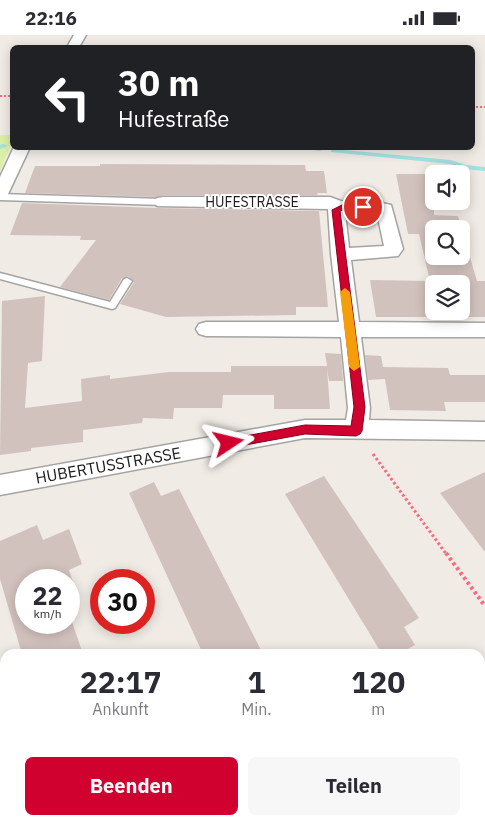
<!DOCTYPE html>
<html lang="de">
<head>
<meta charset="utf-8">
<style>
	:root { --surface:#fff; --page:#f7f7f7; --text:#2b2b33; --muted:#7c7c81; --accent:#d0002f }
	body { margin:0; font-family:"IBM Plex Sans",sans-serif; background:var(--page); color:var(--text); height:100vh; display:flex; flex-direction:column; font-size:19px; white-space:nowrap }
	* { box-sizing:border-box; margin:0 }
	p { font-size:16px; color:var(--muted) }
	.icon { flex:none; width:28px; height:28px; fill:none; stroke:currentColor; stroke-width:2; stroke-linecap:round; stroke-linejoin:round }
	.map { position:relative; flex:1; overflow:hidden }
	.drawer { position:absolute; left:0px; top:614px; width:485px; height:176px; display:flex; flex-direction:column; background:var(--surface); border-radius:15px 15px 0 0; box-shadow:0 2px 12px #0003 }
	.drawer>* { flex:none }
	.guide { position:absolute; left:10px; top:10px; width:465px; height:105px; border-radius:8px; box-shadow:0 2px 12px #0003; background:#202124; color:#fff; overflow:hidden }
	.tools { position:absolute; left:425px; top:130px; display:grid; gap:10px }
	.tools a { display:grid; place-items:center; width:45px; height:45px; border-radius:8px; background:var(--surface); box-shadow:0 2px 12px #0003; font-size:25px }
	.speed { position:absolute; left:15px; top:534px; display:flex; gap:10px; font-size:25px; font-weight:700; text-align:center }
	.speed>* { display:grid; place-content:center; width:65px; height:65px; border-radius:50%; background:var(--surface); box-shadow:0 2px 12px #0003; line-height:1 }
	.speed small { font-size:12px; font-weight:400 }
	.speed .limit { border:8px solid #d22; background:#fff; color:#111 }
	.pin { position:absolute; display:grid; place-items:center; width:42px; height:42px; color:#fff; margin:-21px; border:2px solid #fff; border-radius:50%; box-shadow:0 1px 5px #0007 }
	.me { position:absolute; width:55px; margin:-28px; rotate:80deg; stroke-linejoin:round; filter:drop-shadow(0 0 4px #0008) }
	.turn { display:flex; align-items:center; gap:18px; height:105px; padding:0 25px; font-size:22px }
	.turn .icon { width:65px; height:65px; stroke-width:2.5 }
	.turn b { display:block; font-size:35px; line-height:42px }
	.eta { display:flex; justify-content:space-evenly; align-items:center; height:85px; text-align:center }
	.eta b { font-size:30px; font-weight:800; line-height:35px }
	.button { display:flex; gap:10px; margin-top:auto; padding:10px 25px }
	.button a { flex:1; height:58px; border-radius:8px; background:var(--accent); color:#fff; font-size:20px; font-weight:800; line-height:58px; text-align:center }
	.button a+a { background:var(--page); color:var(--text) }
	.status { display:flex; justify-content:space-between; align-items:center; height:35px; padding:0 25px; background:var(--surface); direction:ltr }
	.status svg { height:14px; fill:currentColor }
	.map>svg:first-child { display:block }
	.grass { fill:#dbf0a7 }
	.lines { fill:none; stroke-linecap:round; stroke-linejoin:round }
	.stream { fill:#a2e3e3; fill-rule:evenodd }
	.building { fill:#d2c2be; fill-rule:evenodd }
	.service-casing { stroke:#a4a4a4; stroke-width:3 }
	.minor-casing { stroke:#a4a4a4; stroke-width:3 }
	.path-far2 { stroke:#ff697b; stroke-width:2; stroke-dasharray:2 2; stroke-linecap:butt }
	.path-far1 { stroke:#ff697b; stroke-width:3; stroke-dasharray:2.5 2.5; stroke-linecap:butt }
	.path { stroke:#ff697b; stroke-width:4; stroke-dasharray:3 3; stroke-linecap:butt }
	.service { fill:#fff; fill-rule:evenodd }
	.minor { fill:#fff; fill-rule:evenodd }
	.route { fill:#d0002f; stroke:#87001f }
	.slow { fill:#f59e0b }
	.labels { text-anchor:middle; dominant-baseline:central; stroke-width:4; stroke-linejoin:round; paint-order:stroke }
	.far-street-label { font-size:14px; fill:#202020; stroke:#fff }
	.street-label { font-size:16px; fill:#202020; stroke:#fff }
</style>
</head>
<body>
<div class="status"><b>22:16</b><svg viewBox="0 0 49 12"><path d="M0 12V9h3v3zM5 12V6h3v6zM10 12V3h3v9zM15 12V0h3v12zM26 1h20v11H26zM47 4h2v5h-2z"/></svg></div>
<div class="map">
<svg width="485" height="789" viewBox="0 0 485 789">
	<rect width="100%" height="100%" fill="#f1ebe5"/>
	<path class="grass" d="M0,100H12V107L0,136Z"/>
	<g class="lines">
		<path class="stream" d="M4,109L7,111L6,112L0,114V110Z
			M289,112H321L323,114L320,116Z
			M333,114L451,125L466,130L485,132V136L465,134L450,129L331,117V115Z"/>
	</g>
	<path class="building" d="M100,129L305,130L306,136H324L327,158H317L318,160H163L156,162L25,158L35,131H100Z
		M396,139H434V180L458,181L477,246H485V282H376L370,245L430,246L419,199H408ZM434,194H461V221H434ZM434,249H461V276H434Z
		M22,168L157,173L319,176L328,272H296V280L166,282L120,269L134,247L128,241L122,243L109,265L60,252L96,205H80L81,201L10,200Z
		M45,261L42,326L28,328L25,373L82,366L81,344L110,340V344L169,337H231V331H327L325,318L341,319L343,346H329L327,333L330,374H274V360H223L222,373H174L173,384L143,383L142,388L83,395V407L31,413V416L0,420L2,266Z
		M365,320L381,321L383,332L448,333L450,340H485V367H444L446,376L390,375L385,344L368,345Z
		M485,437V517L440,458Z
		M324,441L419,583L404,592L415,610L399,619H382L285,459Z
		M154,447L161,461L179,454L263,619H203L129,458Z
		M37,490L43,505L69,494L82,529L69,535L79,566L69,571V545H26V588H69V578L83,619H22L0,544V506Z"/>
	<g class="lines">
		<g class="service-casing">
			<path id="service" d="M0,159L163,164L167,167L163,170L0,165Z
				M0,238L110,267L124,244L127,243L132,246L115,273L112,274L0,244Z"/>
		</g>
		<g class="minor-casing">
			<path id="minor" d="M74,0H86L79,12H67Z
				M14,112H30L8,159L6,163L0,164V142Z
				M163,162H330L341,166L382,168L391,170L403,214L398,221L351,225L359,287L485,288V302H361L370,373L369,385L485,387V405L305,403L0,460V440L305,385H346L348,373L341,302L206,301L199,299L196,294L199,289L206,287H339L331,219L328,174L157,171L155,167L157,163ZM347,176L377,178L384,211L349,213L345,177Z"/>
		</g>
		<path class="path-far2" d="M0,61H12
			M472,72H485"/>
		<path class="path-far1" d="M373,419L447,520"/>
		<path class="path" d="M446,518L485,571
			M173,785L174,789
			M112,789L118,785"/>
		<use href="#service" class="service"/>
		<use href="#minor" class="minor"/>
	</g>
	<path class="route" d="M344,169H363L367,172C360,178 349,172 340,176L365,372L362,396L360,399L356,401L305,399L229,413L225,412L223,408L225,405L229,404L305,390L351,391L354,372L332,175Z"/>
	<path class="slow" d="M345,253L350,257L360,332L354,336L349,332L340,257Z"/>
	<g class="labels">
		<g class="far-street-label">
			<text x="252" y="167">HUFESTRASSE</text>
		</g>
		<g class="street-label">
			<text transform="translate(108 430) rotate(-10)">HUBERTUSSTRASSE</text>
		</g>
	</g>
</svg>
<div class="tools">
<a><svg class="icon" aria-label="sound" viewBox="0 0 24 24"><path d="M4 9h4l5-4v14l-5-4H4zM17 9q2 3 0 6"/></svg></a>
<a><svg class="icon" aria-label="search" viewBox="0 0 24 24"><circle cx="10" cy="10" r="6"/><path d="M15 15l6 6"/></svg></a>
<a><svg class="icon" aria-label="layers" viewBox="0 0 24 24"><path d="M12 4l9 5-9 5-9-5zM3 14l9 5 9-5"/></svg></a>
</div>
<div class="speed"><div>22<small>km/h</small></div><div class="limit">30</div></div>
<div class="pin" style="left:363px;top:172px;background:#d93025"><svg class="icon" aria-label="arrive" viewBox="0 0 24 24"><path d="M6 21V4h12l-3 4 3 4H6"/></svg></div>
<svg class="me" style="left:229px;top:408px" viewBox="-20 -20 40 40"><path d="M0-17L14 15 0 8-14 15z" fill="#d0002f" stroke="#fff" stroke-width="4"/></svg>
<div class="guide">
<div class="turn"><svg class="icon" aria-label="left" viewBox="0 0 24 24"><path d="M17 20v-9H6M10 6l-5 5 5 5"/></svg><div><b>30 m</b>Hufestraße</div></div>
</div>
<section class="drawer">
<div class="eta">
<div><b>22:17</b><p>Ankunft</p></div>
<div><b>1</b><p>Min.</p></div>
<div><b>120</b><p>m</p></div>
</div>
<div class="button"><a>Beenden</a><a>Teilen</a></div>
</section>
</div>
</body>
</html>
